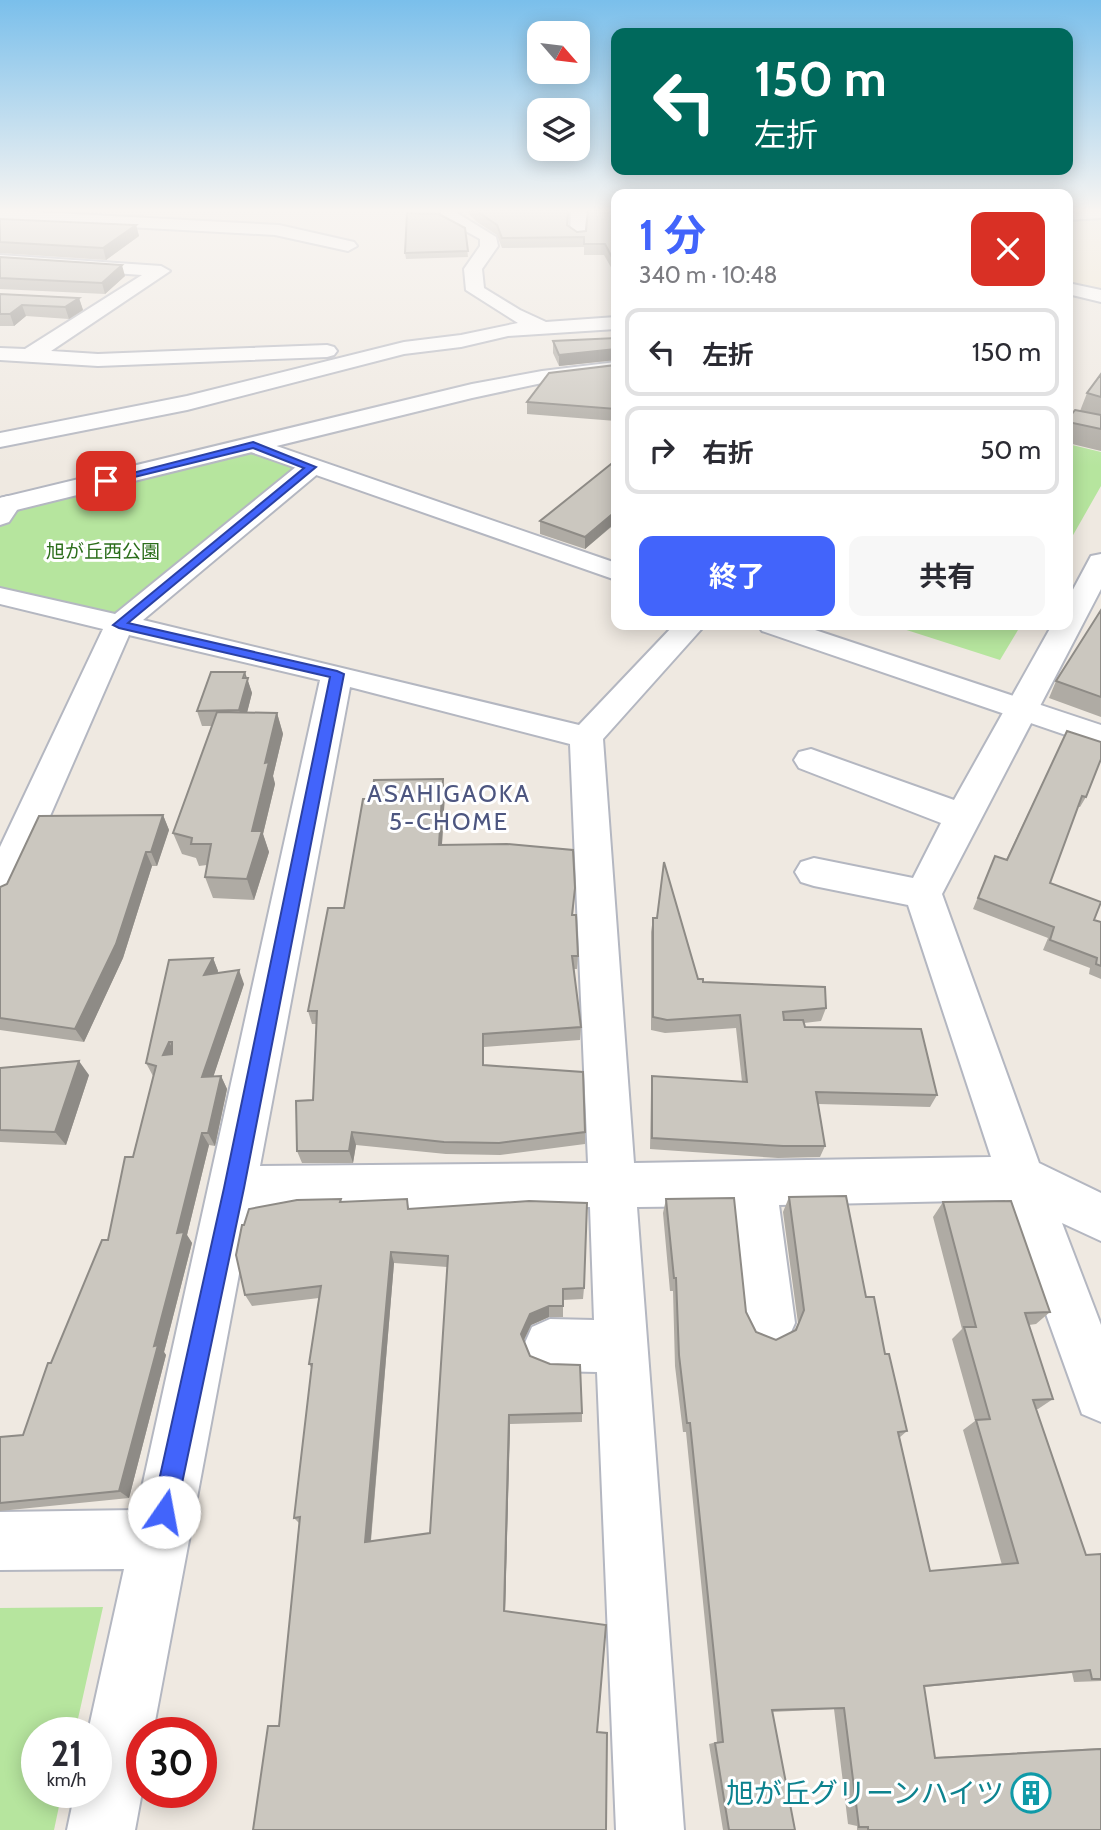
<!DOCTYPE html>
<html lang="ja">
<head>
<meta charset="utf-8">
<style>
	:root { --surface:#fff; --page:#f7f7f7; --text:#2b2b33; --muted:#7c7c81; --line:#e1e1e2; --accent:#4264fb }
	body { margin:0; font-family:Cabin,"Noto Sans JP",sans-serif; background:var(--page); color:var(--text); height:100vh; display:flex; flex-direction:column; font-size:26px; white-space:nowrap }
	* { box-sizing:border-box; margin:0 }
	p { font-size:23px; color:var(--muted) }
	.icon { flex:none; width:38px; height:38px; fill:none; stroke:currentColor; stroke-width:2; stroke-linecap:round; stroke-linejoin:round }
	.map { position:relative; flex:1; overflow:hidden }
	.details { position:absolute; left:611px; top:189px; width:462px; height:441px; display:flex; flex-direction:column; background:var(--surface); border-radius:14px; box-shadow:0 4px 18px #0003 }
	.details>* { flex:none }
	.guide { position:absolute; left:611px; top:28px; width:462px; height:147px; border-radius:14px; box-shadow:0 4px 18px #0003; background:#00695c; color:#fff; overflow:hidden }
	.needle { width:46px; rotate:118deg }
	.buttons { position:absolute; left:527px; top:21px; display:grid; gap:14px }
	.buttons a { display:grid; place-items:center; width:63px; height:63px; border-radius:14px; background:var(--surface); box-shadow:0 4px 18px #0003; font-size:35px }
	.speed { position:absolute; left:21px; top:1717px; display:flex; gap:14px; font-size:35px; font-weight:700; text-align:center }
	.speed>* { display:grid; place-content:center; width:91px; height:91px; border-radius:50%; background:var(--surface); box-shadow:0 4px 18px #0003; line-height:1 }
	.speed small { font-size:18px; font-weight:400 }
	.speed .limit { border:10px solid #d22; background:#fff; color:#111 }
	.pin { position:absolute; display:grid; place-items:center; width:60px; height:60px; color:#fff; margin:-30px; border-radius:14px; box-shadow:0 4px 10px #0006 }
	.me { position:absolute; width:77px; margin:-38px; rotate:12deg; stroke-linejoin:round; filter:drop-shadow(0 0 5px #0008) }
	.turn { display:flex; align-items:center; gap:24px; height:147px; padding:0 28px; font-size:32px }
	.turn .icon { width:91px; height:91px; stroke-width:2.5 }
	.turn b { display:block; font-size:49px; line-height:60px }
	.round { display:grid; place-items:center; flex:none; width:74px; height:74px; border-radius:14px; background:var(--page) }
	.summary { display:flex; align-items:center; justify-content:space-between; height:119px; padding:0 28px }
	h1 { font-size:42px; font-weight:700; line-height:52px; color:var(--accent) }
	.action { display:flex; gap:14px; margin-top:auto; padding:14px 28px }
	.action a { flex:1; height:80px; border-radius:14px; background:var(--accent); color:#fff; font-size:28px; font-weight:700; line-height:80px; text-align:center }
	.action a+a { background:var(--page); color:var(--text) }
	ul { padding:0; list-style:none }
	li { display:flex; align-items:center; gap:21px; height:88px; margin:0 14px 10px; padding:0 14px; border:4px solid var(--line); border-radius:14px }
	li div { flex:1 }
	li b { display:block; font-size:26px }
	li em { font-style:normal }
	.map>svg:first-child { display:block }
	.education { fill:#f0e6d1 }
	.green { fill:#b6e59e }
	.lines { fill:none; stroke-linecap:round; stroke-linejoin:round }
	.street-casing { stroke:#b4b7c1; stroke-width:4 }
	.secondary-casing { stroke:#b4b7c1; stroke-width:4 }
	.street { fill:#fff; fill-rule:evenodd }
	.secondary { fill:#fff; fill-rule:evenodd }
	.wall { fill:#afaba4; fill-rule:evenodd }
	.shaded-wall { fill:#8e8b86 }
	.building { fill:#cbc7bf; stroke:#8e8b86; stroke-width:2; fill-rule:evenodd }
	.route { fill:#4264fb; stroke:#2b41a3; stroke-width:2 }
	.labels { text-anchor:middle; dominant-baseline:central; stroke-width:6; stroke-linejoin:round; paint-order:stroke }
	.far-park-label { font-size:19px; fill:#2c6e1b; stroke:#fff }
	.neighbourhood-label { font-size:24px; letter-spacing:2px; fill:#4d5680; stroke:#fff }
	.near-culture-label { font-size:28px; fill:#0d838f; stroke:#fff; text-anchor:end }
</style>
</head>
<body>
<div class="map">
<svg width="1101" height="1830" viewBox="0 0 1101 1830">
	<rect width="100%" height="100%" fill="#efe9e1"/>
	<path class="education" d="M1101,217V293L1068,286V219Z"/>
	<path class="green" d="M1068,444L1101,452V486L1068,544Z
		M253,445L311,467L119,625L0,596V517L8,504Z
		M891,625H1021L1000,660Z
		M103,1607L75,1732H37V1792H62L54,1830H0V1608Z"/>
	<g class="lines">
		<g class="street-casing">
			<path id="street" d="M0,210L279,225L354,242L357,246L348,251L275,235L0,220Z
				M442,210H458L457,213L496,237L498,246L482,269L484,288L520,310L546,322L616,317V329L508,336L461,347L404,354L187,410L0,447V433L187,396L404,342L461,335L518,323L466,290L464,269L480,246V239L442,218L440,215Z
				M571,210H587L584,239L578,240L570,235Z
				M1068,210H1101V218L1068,220Z
				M0,255L161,266L170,271L51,351L98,354L327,345L334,347L337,351L334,355L327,357L98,366L0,360V348L25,349L142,275L0,265Z
				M1068,283L1101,290V302L1068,294Z
				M616,362V374L542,383L472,398L0,514V498L472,384L542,371Z
				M311,460L320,462L323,467L320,472L143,620L579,725L674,625H705L603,739L634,1163L991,1157L908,905L814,886L801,882L795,872L801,862L814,858L913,878L941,823L799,768L794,760L799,752L811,749L954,800L1052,625H1068V599L1091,556L1101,554V589L942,894L1039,1163L1101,1193V1241L1062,1223L1101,1325V1422L1082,1414L1005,1200L779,1205L795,1323L787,1341L769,1349L751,1341L743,1323L731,1206L637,1207L684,1830H616L597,1372L550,1371L532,1363L524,1345L532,1327L550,1319L594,1320L590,1207L251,1210L153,1732H142V1792L135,1830H67L75,1792H96V1732H88L124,1569L0,1570V1512L137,1510L320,680L129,635L19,887L13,897L0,901V847L103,629L0,604V588L115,614L302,462ZM350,687L570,744L588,1163L260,1166Z"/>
		</g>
		<g class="secondary-casing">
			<path id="secondary" d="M253,438L616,563V580L245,450L241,445L245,440Z
				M8,496L17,499L21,504L9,522L0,525V498Z
				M758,625H800L1101,725V747L762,631Z"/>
		</g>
		<use href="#street" class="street"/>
		<use href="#secondary" class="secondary"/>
	</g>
	<path class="wall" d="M465,210H569L568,225L577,232L586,231L616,210V276L604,255H584V247L502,248L497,235L477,222Z
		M0,219L136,225L139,236L106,260L0,253Z
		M465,228L468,257L406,259L405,253Z
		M0,257L125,276L105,294L0,289Z
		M0,294L79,298L83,310L69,319L26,316L14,326H0Z
		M616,338V360L559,366L553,353V341Z
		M616,365V421L527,414V402Z
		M1101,374V451L1068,443V419L1080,411L1087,393Z
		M616,460V523L585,549L540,534V521Z
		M1101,610V717L1049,698L1056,681Z
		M247,678L252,693L247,712L277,713L283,734L273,776L275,784L263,834L269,852L254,900L213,898L205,877L207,865L199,866L196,858L182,854L173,833L212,726H202L197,711Z
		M1067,731L1086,797L1080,807H1078L1050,883L1094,920L1101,922V979L1089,974L1090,968L1043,950L1048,938L973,909L995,856L1006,860Z
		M445,793L442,845L574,902L573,915L578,956L577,969H574L581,1027L580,1040L484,1047V1065L585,1132V1144L500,1155L446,1154L356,1145L353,1163H302L297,1151L313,1100L316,1024H312L308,1011L344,908Z
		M163,815L169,830L157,866H152L123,958L84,1042L0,1030V887Z
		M653,918L698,979L703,982L826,1008L821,1021L804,1023L805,1027L937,1095L930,1107L818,1104L825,1146L820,1157L778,1158L650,1149L651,1089L652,1076L742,1082L736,1028L665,1033L651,1030V932Z
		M213,958L218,971V973L244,984L213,1077L221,1076L227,1089L215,1146L209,1145L187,1235L192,1243L164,1352L166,1355L129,1498L0,1511V1437L23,1435L51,1363L108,1240L133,1157L153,1076L146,1063Z
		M0,1068L89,1075L66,1145L0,1142Z
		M789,1197L866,1297L907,1431L899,1438L930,1571L1002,1565L963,1430L975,1421L952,1339L962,1329L933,1217L943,1202L1050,1312L1036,1324L1029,1325L1053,1399L1038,1409H1036L1086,1555L1101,1554V1681L1074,1682L1072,1673L924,1687L935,1757L1101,1748V1830H857V1826L848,1824L834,1709L772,1712L795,1830H723L709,1744L717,1742L686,1432H683L675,1366L673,1291H670L663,1213L666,1199L746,1312L756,1332L776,1340L794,1331L798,1323L783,1212Z
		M407,1199L409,1209L584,1288L583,1299L563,1300V1317H549L531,1325L524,1340L530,1356L582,1413V1422L510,1424L505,1611L279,1726L299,1523L294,1518L312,1369L309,1364L319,1298L252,1306L245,1295L244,1225L342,1202ZM394,1263L447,1267L430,1533L371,1541Z"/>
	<path class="shaded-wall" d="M136,225L139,236L106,260L103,248Z
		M122,265L125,276L105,294L102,283Z
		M79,298L83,310L69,319L65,307Z
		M22,305L26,316L14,326L10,314Z
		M616,349V360L559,366V355Z
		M616,511L615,523L585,549V537Z
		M245,672L252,693L244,725L239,710Z
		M277,713L283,734L273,776L275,784L263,834L269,852L254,900L247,879L252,831L265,763Z
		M443,779L445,793L441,859L439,845Z
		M163,815L169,830L157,866L151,852Z
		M146,852L152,866L123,958L84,1042L75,1029Z
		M213,958L218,971L210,989L204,975Z
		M239,970L244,984L209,1090L202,1077Z
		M169,1042L176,1055H163Z
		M79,1061L89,1075L66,1145L55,1132Z
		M221,1076L227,1089L215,1146L208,1133Z
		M352,1132L356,1145L353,1163L349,1151Z
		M202,1133L209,1145L187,1235L192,1243L164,1352L166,1355L129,1498L119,1491L154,1346L177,1233Z
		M391,1252L394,1263L370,1548L365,1542Z
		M549,1306V1317L531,1325L522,1344L521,1334L530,1314Z
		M509,1415L510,1424L505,1615L504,1611Z"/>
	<path class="building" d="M475,210H568L567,225L577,232L586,231L588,210H616V265L605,244H584V237L502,238L497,225Z
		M407,213L439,214L465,228L468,251L405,253Z
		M0,219L136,225L103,248L0,242Z
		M0,257L122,265L102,283L0,278Z
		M0,294L79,298L65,307L22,305L10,314H0Z
		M616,338V349L559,355L553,341Z
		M616,365V409L527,402L549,373Z
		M1101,374V397L1087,393Z
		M1075,410L1101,415V429L1068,422V419Z
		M616,460V511L585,537L540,521Z
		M1101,610V697L1056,681Z
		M211,672H245L243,678H248L239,710L197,711Z
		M217,712L277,713L265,763L269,762L252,831H262L247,879L205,877L211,844H191L192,838L173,833Z
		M1067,731L1101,742V759L1086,797L1082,796L1050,883L1101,902L1094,920L1101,922V966L1096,964L1097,958L1050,940L1054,927L978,898L995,856L1007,860Z
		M443,779L439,845L507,844L573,850L575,888L572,915H576L578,956H572L581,1027L483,1034V1065L583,1072L585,1132L499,1143L444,1142L352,1132L349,1151H297L296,1101L313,1100L317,1011H308L328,908H344L363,799H372L374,780Z
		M163,815L151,852H146L116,944L75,1029L0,1018V887L7,884L39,816Z
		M664,862L698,979H703V982L825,987L826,1008L783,1012L784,1020H803L805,1027L921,1029L937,1095L816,1092L825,1146H783L652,1138V1076L747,1082L740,1015L667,1020L653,1017V918H657Z
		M213,958L204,975L239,970L202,1077L221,1076L208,1133H202L177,1233L184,1232L154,1346L158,1345L119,1491L0,1503V1437L23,1435L48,1363H51L102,1240H108L125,1157H133L156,1066L146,1063L169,960ZM169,1042H172V1054L163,1055Z
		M79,1061L55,1132L0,1130V1068Z
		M846,1196L866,1297H874L885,1354H889L907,1431L898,1432L930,1571L1018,1563L976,1420L990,1419L964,1327H976L943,1202L1011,1201L1050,1312L1025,1313L1053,1399L1033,1400L1086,1555L1101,1554V1679H1092L1090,1670L924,1686L935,1758L1101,1749V1830H868V1827H859L844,1708L772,1710L795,1830H729L715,1743L723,1742L690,1423H687L679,1355L676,1278H674L666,1199L734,1198L746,1312L756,1332L776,1340L796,1330L804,1310L789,1197Z
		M341,1199L340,1202L407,1199L408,1209L529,1201L587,1203L584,1288L563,1289V1306H549L530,1314L521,1334L530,1356L550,1364L580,1365L582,1413L509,1415L504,1611L606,1625L597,1732L607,1733L606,1830H253L268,1726H279L300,1517L294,1518L312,1364H309L321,1286L245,1295L236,1255L242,1225H244L249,1209L297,1200ZM391,1252L448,1256L430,1533L365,1542Z"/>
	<linearGradient id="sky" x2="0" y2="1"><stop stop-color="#7abfeb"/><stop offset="0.45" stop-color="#f8f5f2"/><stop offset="1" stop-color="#f8f5f2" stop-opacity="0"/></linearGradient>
	<rect width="1101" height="467" fill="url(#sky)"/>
	<path class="route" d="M253,442L316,467L128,623L337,671L344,674L244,1188L176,1512L173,1520L164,1524L156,1520L152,1512L224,1188L330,677L119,628L113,625L304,468L253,448L106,484L101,481Z"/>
	<defs>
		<g id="building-ring" transform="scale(2.0125)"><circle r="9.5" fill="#fff" stroke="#0f9aa8" stroke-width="1.5"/><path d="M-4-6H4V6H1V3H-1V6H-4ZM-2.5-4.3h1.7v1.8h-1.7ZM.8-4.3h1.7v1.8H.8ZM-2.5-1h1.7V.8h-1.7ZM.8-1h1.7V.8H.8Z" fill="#0f9aa8"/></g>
	</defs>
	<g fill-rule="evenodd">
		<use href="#building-ring" x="1031" y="1793"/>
	</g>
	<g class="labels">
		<g class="far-park-label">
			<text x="103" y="551">旭が丘西公園</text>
		</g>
		<g class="neighbourhood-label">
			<text x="449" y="793">ASAHIGAOKA<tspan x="449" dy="28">5-CHOME</tspan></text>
		</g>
		<g class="near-culture-label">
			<text x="1004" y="1793">旭が丘グリーンハイツ</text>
		</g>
	</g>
</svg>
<div class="buttons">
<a><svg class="needle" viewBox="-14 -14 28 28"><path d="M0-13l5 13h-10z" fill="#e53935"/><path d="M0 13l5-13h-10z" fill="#7c7c81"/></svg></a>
<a><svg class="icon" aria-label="layers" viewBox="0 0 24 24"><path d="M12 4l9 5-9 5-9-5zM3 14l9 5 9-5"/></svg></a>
</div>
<div class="speed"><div>21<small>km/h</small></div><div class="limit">30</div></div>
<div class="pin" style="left:106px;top:481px;background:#d93025"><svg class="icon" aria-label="arrive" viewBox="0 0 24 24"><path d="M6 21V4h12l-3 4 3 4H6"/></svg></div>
<svg class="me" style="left:164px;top:1512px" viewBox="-20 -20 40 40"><circle r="19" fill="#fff"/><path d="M0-13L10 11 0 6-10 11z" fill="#4264fb"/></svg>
<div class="guide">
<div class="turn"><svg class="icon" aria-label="left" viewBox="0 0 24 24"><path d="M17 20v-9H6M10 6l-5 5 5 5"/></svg><div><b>150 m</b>左折</div></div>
</div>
<section class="details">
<div class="summary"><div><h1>1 分</h1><p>340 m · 10:48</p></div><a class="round" style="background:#d93025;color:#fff"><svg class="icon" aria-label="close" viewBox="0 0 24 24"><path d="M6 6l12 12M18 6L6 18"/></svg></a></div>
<ul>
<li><svg class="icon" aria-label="left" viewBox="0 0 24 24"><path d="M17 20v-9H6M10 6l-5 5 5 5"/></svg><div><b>左折</b></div><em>150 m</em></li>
<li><svg class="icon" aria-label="right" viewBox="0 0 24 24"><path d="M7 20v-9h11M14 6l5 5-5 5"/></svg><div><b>右折</b></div><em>50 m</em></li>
</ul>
<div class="action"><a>終了</a><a>共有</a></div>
</section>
</div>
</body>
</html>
